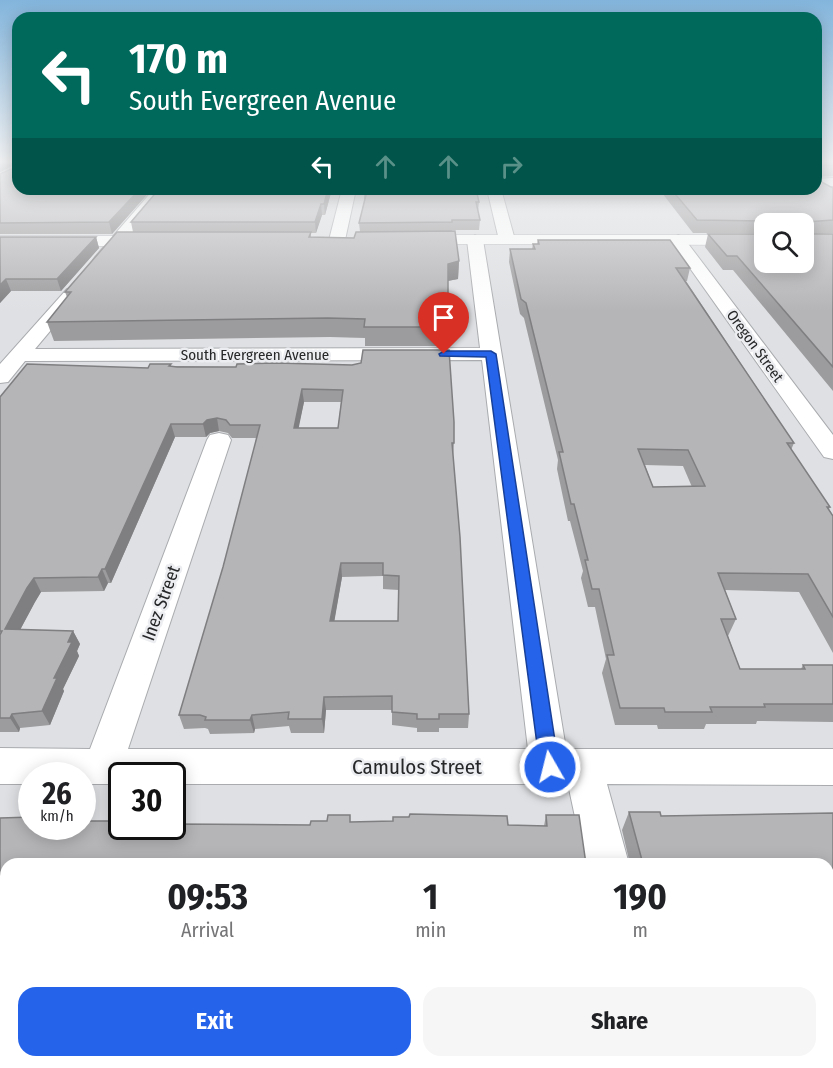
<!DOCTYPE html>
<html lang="en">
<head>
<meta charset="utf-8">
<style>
	:root { --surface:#fff; --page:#f6f6f6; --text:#202124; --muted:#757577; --accent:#2563eb }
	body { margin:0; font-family:"Fira Sans Condensed",sans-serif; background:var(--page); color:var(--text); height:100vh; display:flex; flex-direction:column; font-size:22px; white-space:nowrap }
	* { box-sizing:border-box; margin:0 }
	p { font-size:20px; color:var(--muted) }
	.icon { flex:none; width:33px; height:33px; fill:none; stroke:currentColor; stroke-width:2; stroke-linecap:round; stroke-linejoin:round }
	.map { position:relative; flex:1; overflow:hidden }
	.sheet { position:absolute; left:0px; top:858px; width:834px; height:210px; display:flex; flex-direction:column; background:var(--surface); border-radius:18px 18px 0 0; box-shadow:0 3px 15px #0003 }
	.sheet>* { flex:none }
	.banner { position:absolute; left:12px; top:12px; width:810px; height:183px; border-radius:18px; box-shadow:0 3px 15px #0003; background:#00695c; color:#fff; overflow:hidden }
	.tools { position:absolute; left:754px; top:213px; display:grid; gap:12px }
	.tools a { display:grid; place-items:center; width:60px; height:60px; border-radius:12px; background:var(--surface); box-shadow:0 3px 15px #0003; font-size:30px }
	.speed { position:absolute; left:18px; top:762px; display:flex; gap:12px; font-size:30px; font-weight:700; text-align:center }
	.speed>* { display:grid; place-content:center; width:78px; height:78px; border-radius:50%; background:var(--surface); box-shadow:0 3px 15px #0003; line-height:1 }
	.speed small { font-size:15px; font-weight:400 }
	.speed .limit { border:3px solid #111; border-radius:9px; background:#fff; color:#111 }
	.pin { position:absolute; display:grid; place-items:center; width:51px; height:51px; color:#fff; margin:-62px -26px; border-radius:50% 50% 50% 0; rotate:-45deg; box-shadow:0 0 6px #0007 }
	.pin .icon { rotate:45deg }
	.me { position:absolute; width:66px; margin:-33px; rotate:352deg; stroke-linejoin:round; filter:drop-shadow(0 0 4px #0008) }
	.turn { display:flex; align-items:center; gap:21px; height:126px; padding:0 18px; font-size:27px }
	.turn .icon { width:78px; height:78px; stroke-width:2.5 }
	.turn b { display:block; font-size:42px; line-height:51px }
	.lanes { display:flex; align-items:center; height:57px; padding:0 18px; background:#0003; justify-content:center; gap:30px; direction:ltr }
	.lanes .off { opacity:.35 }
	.eta { display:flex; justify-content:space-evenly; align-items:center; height:102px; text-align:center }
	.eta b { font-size:36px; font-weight:700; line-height:42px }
	.primary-button { display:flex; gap:12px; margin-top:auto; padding:12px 18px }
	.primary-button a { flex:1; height:69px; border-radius:18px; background:var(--accent); color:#fff; font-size:24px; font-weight:700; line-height:69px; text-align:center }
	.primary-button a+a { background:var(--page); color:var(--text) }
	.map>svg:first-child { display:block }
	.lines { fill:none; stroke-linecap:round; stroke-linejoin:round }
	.minor-casing { stroke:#a9abae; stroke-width:2 }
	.tertiary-casing { stroke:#a9abae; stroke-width:1 }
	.minor { fill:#fff; fill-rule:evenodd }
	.tertiary { fill:#fff; fill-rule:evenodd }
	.wall { fill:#9c9b9d; fill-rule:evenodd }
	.shaded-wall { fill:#7f7e80 }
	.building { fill:#b5b4b7; stroke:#7f7e80; stroke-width:1.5; fill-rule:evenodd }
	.route { fill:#2563eb; stroke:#184099; stroke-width:1.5 }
	.labels { text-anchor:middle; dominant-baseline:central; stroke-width:5; stroke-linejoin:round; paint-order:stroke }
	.far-street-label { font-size:15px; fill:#262728; stroke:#ecedf0 }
	.street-label { font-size:18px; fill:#262728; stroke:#ecedf0 }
	.near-street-label { font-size:21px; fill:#262728; stroke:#ecedf0 }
</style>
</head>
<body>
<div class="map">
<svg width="833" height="1068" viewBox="0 0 833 1068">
	<rect width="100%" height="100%" fill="#dee0e3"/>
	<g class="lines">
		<g class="minor-casing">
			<path id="minor" d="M833,178V186L816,187V179Z
				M154,189H168L107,263H95L93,260L95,257Z
				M342,189H356L345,240L337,245L329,240Z
				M487,189H501L515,240L512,243H502L499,240Z
				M475,235L483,240L566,749H833V785L607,784L629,864H585L568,784H172V776H122V784H82V776H32V784H0V748L90,749L207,440L210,435L219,433L228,435L231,440L128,749H528L482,360L25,361L8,382L0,383V364L67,289L73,288L82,293L35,349L480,348L467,240Z
				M678,235L683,237L833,435V459L824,457L670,240Z
				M614,1062H666V1068H614Z"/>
		</g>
		<g class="tertiary-casing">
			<path id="tertiary" d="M410,235H765V245L404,244L401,240Z
				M0,236H154L163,241L154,246H0Z"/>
		</g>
		<use href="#minor" class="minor"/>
		<use href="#tertiary" class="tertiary"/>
	</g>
	<path class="wall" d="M0,161H18V189H152L112,234H0V174L16,167V164L0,172Z
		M816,161H833V176L816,177Z
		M833,188V233L816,234H833V391L733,270H723L705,247L708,234L765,262L804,224H765V233H693L659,189Z
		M159,189H332L325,215H322L316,233H311V237L354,238L360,232L359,223L364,201V191L479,202L478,212L480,220L479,230H452L459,261L458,279L448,281V346H365V338L330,337L54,341L47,322L67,297L65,292L133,232L131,222Z
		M0,237H96L99,248L61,291H11L0,303Z
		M538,240L690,268L687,281H686L794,443L791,450L830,507L829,509L833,516V653L799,592L725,590L736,619L728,636L740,669H801L803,665H833V722L757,721L756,724H706L704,729H658L657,725H615L602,673L606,659L595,607H588L581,578L583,571L570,521H568L557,469L558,460L524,318L520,314L509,262L510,249H532L533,244H537ZM645,465L683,466L692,487H653Z
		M171,364V366L236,367L352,365L454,443L453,456L469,714L468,728H439V732H417V728L392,725V710H326L324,733H291L289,726L255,729L254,733L210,734L208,729L205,728L184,729L179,715L223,567L257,438H232L228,433L219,431L210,433L206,437H175L111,583H108L104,591L41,592L35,602L20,630L73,631L80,644L77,651L79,656L63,689L64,691L50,725L20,728L19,732H0V397ZM304,402H341L338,428H298ZM383,576V589L399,590L398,621H334L342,577Z
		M629,812L661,816L833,813V976H828V864H630L622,830Z
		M546,815L586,864H6V927H0V818L32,826L132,836L167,835L351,822L544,826Z
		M6,950V1009H0V965Z
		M389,1062H598L597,1064Z"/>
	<path class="shaded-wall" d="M0,161H18V163L0,172Z
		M140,189H152L112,234L109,222Z
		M328,189H332L325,215L324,204Z
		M321,204L322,215L316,233L315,222Z
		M96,237L99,248L61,291L57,279Z
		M459,261L458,279L447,281L448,264Z
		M6,279L11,291L0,303V285Z
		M302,389L304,402L296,441L294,428Z
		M217,418L219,431L210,433L206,437L203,424L207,420Z
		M171,424L175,437L111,583L105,569Z
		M341,563L342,577L332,635L330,621Z
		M102,569L108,583L104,591L98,577Z
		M34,578L41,592L35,602L13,643L5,629L27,588Z
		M73,631L80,644L77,651L79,656L63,689L64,691L50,725L42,711L54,678L68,642Z
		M324,697L326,710L324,733L322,719Z
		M12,714L20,728L19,732L10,718Z
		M252,715L255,729L254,733L250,720Z
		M124,826H127L132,835L131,850L123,836Z
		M177,1062L183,1068H176Z"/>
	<path class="building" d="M15,161H18V189H140L109,222L0,223V174L16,167Z
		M816,161H833V165L818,166L816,178Z
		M816,179L833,188V220L806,222L809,234H833V367L737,256H727L708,234H765V262H804V224H770L771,221L697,220L671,189H816Z
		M159,189H328L324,204H321L315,222H131Z
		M364,189H476L479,202H476L480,220H452V222L359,223L367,191H364Z
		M455,231L459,261L448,264V327H364L365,319L328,318L47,322L71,292H65L117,232H311L309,237L354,238L356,232Z
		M0,237H96L57,279H6L0,285Z
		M538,240H670L690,268H676L794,443H787L830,507H827L833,516V617L808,574L718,573L736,619H721L740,669H805L803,665H833V704H764L765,707H710L712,712H665L664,708H620L607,655H614L599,589H592L585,560H588L574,504H571L559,452H563L526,303L521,299L510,249H535L533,244H539ZM638,449L688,450L705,486L653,487Z
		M363,350H449L454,422V443H452L460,537L469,714H439V719H417V714L392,712V696L324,697L322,719H288L289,712L252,715L250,720H205L206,717L200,715H179L223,567L260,425H230L226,420L217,418L207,420L203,424H171L105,569H102L98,577L34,578L27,588L5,629L73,631L68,642H72L54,678H57L42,711L12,714L10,718H0V635L2,631H0V397L27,364L148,368L150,364H171L169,366L177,367H236L237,364L277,363L352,365L361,363ZM302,389L343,390L338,428H294ZM341,563H383V575L399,576L398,621H330Z
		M629,812H660L661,816L833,813V961L828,962V864H643Z
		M410,814L507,816L508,825L547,826L546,815H579L586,864H6V914H0V818L32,817V826H82V821H122V826H124L123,836L167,835L169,826H172V824L310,825L311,821H327L328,815H350V822L393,821V817H409Z
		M6,950V998H0V965Z
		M156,1062H177L176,1068H154Z
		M389,1062H588L589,1068H389Z"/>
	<linearGradient id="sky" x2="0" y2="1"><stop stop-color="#83b5dc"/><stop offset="0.52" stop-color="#f0f1f2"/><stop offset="1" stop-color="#f0f1f2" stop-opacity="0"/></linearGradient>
	<rect width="833" height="311" fill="url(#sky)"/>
	<path class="route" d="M444,351H491L496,354L559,767L556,773L550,775L543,773L540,767L486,357L440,356L439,354Z"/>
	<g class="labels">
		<g class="far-street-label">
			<text transform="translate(755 346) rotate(54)">Oregon Street</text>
			<text x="255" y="355">South Evergreen Avenue</text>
		</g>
		<g class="street-label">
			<text transform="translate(161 603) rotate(-70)">Inez Street</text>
		</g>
		<g class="near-street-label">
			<text x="417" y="767">Camulos Street</text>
		</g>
	</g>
</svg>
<div class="tools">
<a><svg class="icon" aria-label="search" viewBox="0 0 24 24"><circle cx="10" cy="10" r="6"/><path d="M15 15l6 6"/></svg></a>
</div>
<div class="speed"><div>26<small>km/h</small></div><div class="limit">30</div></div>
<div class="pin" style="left:444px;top:354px;background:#d93025"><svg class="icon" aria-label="arrive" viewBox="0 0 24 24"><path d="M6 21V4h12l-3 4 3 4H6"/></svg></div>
<svg class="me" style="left:550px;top:767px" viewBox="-20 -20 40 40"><circle r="17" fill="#2563eb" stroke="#fff" stroke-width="3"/><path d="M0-11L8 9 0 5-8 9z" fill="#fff"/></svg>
<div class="banner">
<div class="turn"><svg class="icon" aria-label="left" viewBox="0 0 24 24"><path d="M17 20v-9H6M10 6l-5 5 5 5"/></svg><div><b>170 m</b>South Evergreen Avenue</div></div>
<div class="lanes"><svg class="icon" aria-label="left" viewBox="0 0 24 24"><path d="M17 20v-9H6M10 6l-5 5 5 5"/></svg><svg class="icon off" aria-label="ahead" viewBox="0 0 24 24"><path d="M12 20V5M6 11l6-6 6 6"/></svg><svg class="icon off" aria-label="ahead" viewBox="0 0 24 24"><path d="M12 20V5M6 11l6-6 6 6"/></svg><svg class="icon off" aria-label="right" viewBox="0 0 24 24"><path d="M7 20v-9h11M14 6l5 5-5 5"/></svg></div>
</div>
<section class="sheet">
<div class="eta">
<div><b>09:53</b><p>Arrival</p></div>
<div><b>1</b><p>min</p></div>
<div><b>190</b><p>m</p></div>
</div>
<div class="primary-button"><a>Exit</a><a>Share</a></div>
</section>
</div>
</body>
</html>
